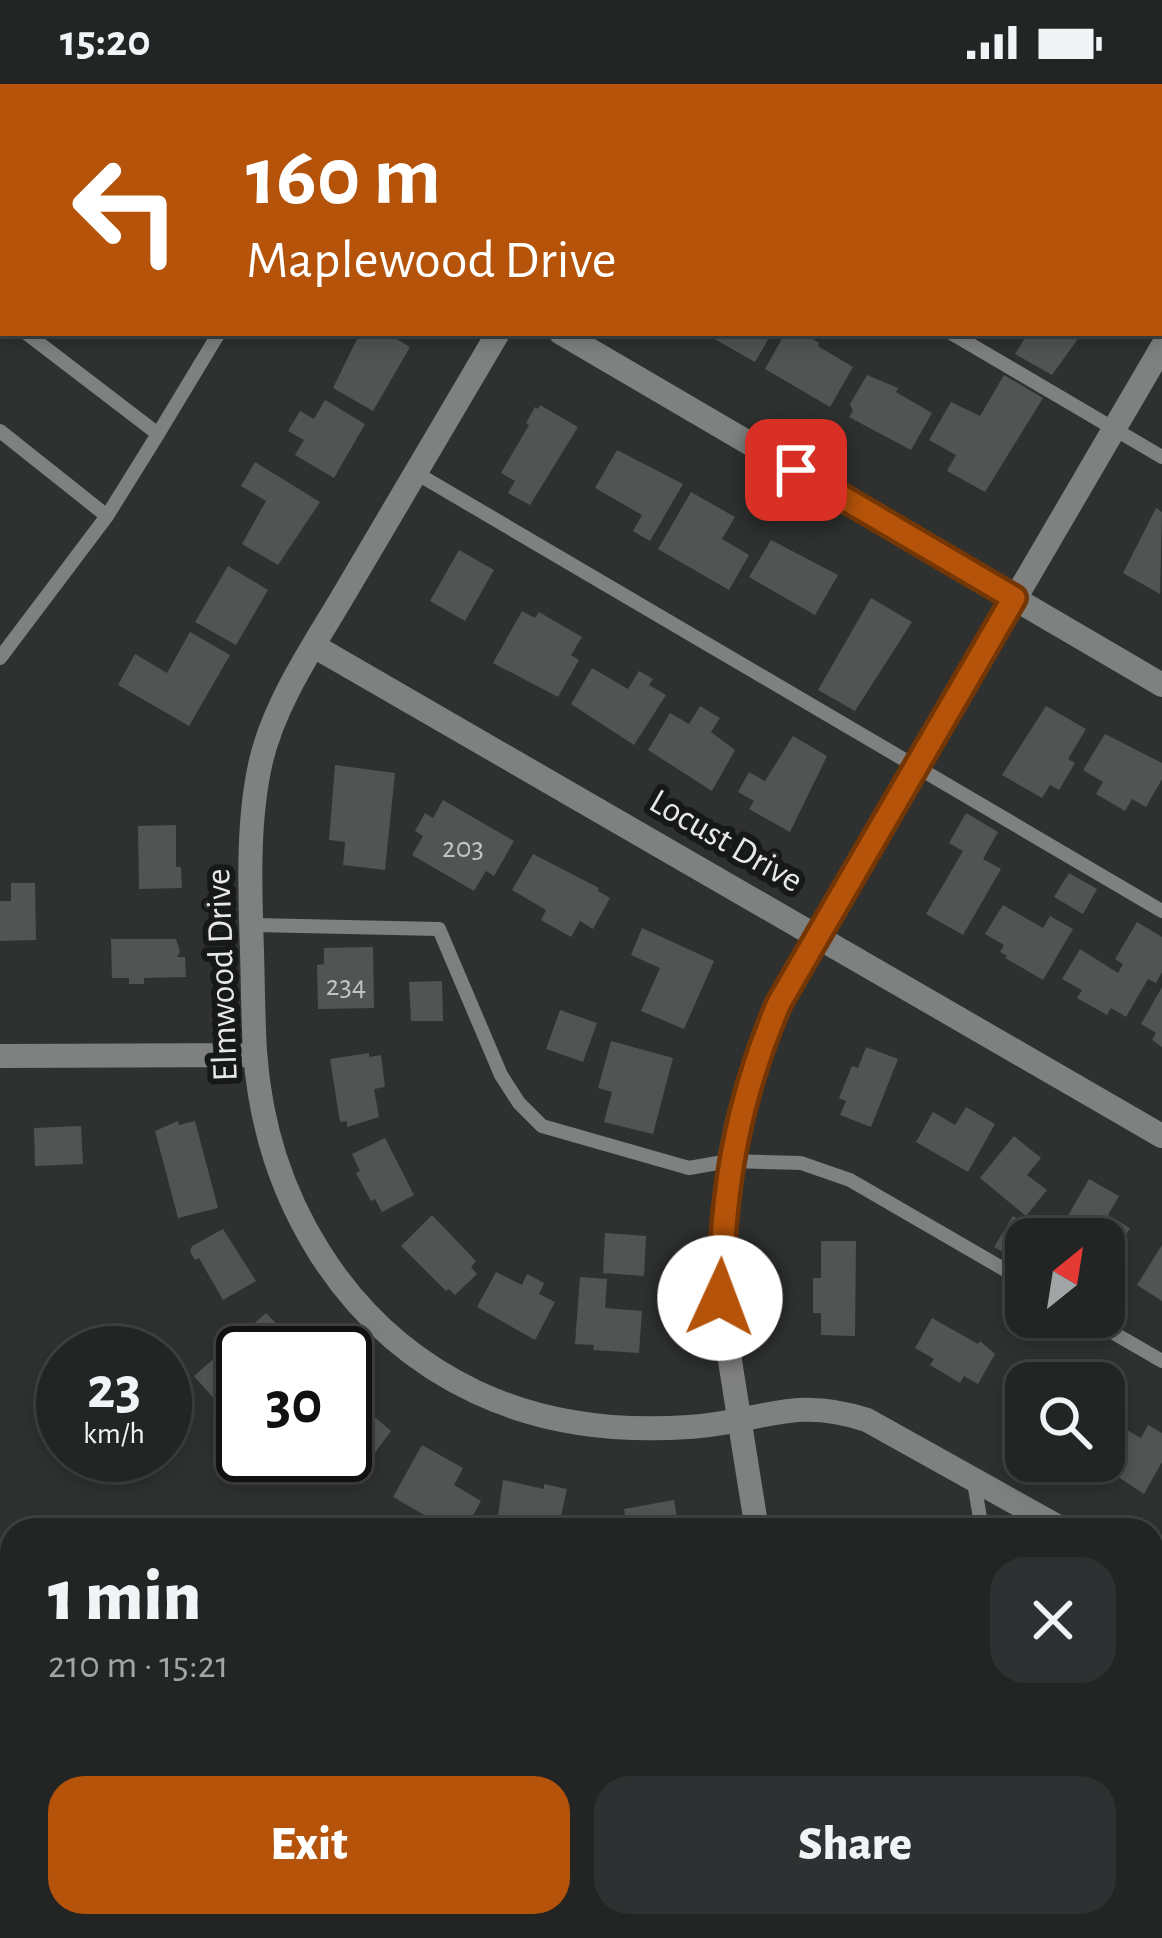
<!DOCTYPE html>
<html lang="en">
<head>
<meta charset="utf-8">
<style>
	:root { --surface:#222524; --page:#2e3131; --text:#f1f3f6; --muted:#a2a5a6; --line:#3f4241; --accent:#b45309 }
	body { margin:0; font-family:"Alegreya Sans",sans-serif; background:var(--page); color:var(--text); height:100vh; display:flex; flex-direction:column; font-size:45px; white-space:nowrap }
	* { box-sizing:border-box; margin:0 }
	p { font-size:39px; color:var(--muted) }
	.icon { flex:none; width:66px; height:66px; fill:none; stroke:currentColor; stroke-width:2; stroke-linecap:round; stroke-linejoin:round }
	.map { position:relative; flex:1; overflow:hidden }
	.details { position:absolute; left:0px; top:1434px; width:1164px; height:420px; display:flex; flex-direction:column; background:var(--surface); border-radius:36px 36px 0 0; box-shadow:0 6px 18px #0003,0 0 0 3px var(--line) }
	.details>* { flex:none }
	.guide { position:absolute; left:0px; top:0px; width:1164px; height:252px; box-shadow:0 6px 18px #0003,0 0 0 3px var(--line); background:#b45309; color:#fff; overflow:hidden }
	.needle { width:78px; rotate:30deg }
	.fabs { position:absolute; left:1005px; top:1134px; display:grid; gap:24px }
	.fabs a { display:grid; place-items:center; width:120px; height:120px; border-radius:24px; background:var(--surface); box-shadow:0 6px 18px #0003,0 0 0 3px var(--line); font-size:60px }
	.speed { position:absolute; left:36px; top:1242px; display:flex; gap:24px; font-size:60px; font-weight:700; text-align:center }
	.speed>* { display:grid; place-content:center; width:156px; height:156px; border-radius:50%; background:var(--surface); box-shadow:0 6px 18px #0003,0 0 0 3px var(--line); line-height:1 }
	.speed small { font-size:30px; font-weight:400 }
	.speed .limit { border:6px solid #111; border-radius:18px; background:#fff; color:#111 }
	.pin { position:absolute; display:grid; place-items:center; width:102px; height:102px; color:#fff; margin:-51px; border-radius:24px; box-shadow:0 6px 18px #0006 }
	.me { position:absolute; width:132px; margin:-66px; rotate:2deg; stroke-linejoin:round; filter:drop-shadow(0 0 9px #0008) }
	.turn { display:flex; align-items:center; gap:42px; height:252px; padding:0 48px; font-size:54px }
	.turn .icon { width:156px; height:156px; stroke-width:2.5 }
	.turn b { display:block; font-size:84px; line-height:102px }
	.round { display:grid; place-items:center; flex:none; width:126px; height:126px; border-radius:36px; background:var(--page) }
	.head { display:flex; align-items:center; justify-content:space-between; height:204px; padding:0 48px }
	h1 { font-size:72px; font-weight:800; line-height:90px }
	.button { display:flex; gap:24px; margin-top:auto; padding:24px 48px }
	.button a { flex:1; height:138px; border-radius:36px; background:var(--accent); color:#fff; font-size:48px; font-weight:800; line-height:138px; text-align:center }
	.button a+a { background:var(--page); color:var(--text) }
	.status { display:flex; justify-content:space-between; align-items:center; height:84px; padding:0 60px; background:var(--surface); direction:ltr }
	.status svg { height:33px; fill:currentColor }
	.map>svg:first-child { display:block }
	.building { fill:#515453 }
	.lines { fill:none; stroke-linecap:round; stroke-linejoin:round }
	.service { stroke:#7f8180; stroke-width:14 }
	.minor { stroke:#7f8180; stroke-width:24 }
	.route-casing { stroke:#753606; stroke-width:30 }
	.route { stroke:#b45309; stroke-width:21 }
	.labels { text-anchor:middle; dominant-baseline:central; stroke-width:12; stroke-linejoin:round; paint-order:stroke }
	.number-label { font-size:30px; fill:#c2c4c4 }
	.street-label { font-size:36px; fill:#e7e9e9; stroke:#171918 }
</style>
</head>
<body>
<div class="status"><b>15:20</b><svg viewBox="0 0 49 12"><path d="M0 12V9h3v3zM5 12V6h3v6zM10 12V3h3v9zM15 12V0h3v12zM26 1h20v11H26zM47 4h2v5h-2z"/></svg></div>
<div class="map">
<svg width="1162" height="1854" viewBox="0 0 1162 1854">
	<rect width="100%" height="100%" fill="#2e3130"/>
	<path class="building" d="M360,249H387L410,263L373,327L333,304Z
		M704,249H772L755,278Z
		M785,249H816L813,255L819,259L818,262L853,283L830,323L765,285Z
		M1028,249H1082L1052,291L1015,270Z
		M867,291L898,304L896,308L932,329L911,366L849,333L853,327L850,320Z
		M1004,291L1043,314L985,408L947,387L956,371L929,356L951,318L980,332Z
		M325,316L365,340L334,394L295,371L304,356L288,347L300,327L314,335Z
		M540,321L578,343L530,421L508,409L515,397L501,389L529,341L526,339L535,323L538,325Z
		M617,366L683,400L650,457L633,447L642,431L595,404Z
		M255,378L320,418L278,481L242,460L266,417L241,402Z
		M691,408L735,433L722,455L749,471L729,506L658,465Z
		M1156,424L1162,428L1160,510L1123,489Z
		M771,456L838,491L815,531L749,493Z
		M459,466L494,486L465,537L430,517Z
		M228,482L268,506L236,561L195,538Z
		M871,514L912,538L855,627L818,606Z
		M522,527L535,534L539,528L582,553L571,571L579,576L558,613L493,579Z
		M190,548L230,571L189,642L118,601L135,570L167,589Z
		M592,584L628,605L639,587L653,595L649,601L666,611L634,661L571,620Z
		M700,622L720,634L711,648L735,666L712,707L648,666L670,629L689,640Z
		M1046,622L1086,645L1068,675L1075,679L1059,706L1050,701L1042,714L1002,691Z
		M1105,650L1162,679V695L1146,723L1132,715L1125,727L1096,710L1103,698L1083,686Z
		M793,652L827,672L790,748L749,725L754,717L738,708L749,688L765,697Z
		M335,681L395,689L385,786L343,781L345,758L329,756Z
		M443,716L514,757L494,792L486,787L474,807L412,771L423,752L415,747L425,729L433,734Z
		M966,729L998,748L983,775L1001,785L963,851L926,830L963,767L949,759Z
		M176,741V783H181L182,804L139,805L138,742Z
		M533,770L599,804L598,807L610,814L593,845L580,837L571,853L541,836L546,826L512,806Z
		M1069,789L1097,805L1083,830L1054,813Z
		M11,799H35L36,856L0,857V817H11Z
		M1003,821L1043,844L1050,832L1073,845L1043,896L1005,874L1007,872L1000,868L1004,861L985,850Z
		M1137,838L1162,853V888L1156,899L1148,895L1126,933L1111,924L1107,931L1077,914L1082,906L1062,895L1080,865L1118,889L1123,880L1115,875Z
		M642,844L714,877L684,945L641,927L660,884L631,871Z
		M111,855H176L180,868L177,873H185L186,893L144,894V900H129V894H112Z
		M373,863L374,924L318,925L317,881L324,880V864Z
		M442,897L443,937H411L409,898Z
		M1162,903V963L1152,956L1156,949L1141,940Z
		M560,926L597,939L583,978L546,965Z
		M611,957L673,974L653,1050L604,1038L612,1008L598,1004Z
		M866,963L898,975L871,1043L840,1031L846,1017L839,1014L852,982L858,984Z
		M369,969V973L381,971L385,1003L374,1005L379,1033L347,1043V1037L340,1038L330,975Z
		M966,1023L995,1040L968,1088L916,1058L933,1028L955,1041Z
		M178,1037L179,1041L195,1037L218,1124L178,1134L155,1047Z
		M81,1042L83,1080L35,1082L34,1044Z
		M1014,1052L1041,1074L1027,1091L1047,1106L1026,1132L980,1094Z
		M385,1054L414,1111L382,1128L375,1115L371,1117L356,1089L360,1087L352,1070Z
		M1089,1095L1119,1112L1108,1131L1130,1144L1114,1172L1104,1166V1155H1085L1062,1142Z
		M432,1131L476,1177L471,1183L477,1190L455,1211L449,1205L446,1207L401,1162Z
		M1013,1132L1046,1151L1043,1155H1026V1181L994,1163Z
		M223,1145L256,1197L223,1216L199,1174L195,1176L190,1167L192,1162Z
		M605,1149L646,1152L644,1192L603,1189Z
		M821,1157H856L855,1252L821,1251V1229H813V1194H821Z
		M1162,1161V1217L1137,1201Z
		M496,1188L522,1201L527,1190L544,1199L539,1210L555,1218L535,1256L477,1223Z
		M580,1193L607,1195L605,1224L642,1227L639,1269L593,1266L594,1261L575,1260Z
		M266,1229L305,1269H243V1298L240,1295L216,1317L194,1292Z
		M932,1234L978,1260L980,1257L995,1270L978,1300L964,1292L960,1299L930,1281L934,1275L915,1264Z
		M1027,1289L1046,1295L1045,1299H1026V1327L1011,1318Z
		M345,1308L391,1347L366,1381L345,1365Z
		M1104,1333L1141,1354L1148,1341L1162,1349V1378L1144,1410L1094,1377H1104Z
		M422,1361L463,1384L454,1401L481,1417L465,1446H450L393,1413Z
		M503,1396L544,1405V1400L567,1405L558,1446L518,1438L516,1446H496Z
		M674,1416L678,1439L683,1438L684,1446H628L624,1425Z
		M873,1435L907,1437L906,1446H849V1441L872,1443Z
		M1156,1816L1162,1819V1854H1134L1141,1842H1152V1823Z
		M529,1842H553L573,1854H522Z
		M614,1842H662L656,1854H640Z"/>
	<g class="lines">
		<path class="service" d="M43,3L46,0
			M359,3L360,0
			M0,58L3,55
			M0,229L3,231
			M26,249L158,350L219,249
			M951,249L1162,373
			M0,347L107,432L158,350
			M416,389L1162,827
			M0,574L107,432
			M251,841L439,845L501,991L519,1019L542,1042L689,1084L729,1077L801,1079L850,1096L1026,1198
			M1086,1233L1162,1277
			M974,1398L982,1446
			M1152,1721L1162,1727"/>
		<path class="minor" d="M914,0L919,3
			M648,3L650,0
			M1161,145L1162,146
			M498,249C447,335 397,421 346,507C315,560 275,617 261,677C247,737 250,807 252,868C253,901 253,934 255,967C265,1112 343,1245 476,1308C542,1339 617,1348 689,1343C760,1339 791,1311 867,1336L1064,1446
			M561,249L1162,601
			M314,562L1162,1052
			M0,972L255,971
			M757,1446L720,1214L721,1173L729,1077L737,1038L756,973L779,919L1162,263
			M1152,1497L1162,1503
			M0,1756L12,1762
			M154,1842L176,1854
			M967,1842L988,1854
			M749,1854L755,1842"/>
	</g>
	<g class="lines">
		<g class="route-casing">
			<path id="route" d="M720,1214C723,1106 736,1019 779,919L1014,514L796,386"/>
		</g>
		<use href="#route" class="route"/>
	</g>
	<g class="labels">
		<g class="number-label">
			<text x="463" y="764">203</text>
			<text x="346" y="902">234</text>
		</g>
		<g class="street-label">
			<text transform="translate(726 757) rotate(30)">Locust Drive</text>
			<text transform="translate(222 891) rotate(-92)">Elmwood Drive</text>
		</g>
	</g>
</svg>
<div class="fabs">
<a><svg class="needle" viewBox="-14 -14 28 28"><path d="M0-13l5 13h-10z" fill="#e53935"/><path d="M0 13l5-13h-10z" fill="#a2a5a6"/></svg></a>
<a><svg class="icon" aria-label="search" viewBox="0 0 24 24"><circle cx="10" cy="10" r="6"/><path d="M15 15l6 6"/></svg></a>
</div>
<div class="speed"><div>23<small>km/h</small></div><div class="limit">30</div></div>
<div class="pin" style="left:796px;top:386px;background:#d93025"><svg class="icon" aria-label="arrive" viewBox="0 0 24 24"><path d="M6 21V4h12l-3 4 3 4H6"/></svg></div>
<svg class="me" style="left:720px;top:1214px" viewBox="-20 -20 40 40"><circle r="19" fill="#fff"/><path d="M0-13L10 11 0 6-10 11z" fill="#b45309"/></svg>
<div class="guide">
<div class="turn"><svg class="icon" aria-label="left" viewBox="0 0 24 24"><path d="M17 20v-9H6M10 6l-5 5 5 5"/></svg><div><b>160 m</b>Maplewood Drive</div></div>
</div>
<section class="details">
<div class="head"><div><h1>1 min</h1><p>210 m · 15:21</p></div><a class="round"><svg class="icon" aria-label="close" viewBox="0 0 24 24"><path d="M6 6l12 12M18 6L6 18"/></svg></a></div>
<div class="button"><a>Exit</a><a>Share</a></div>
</section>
</div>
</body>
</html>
